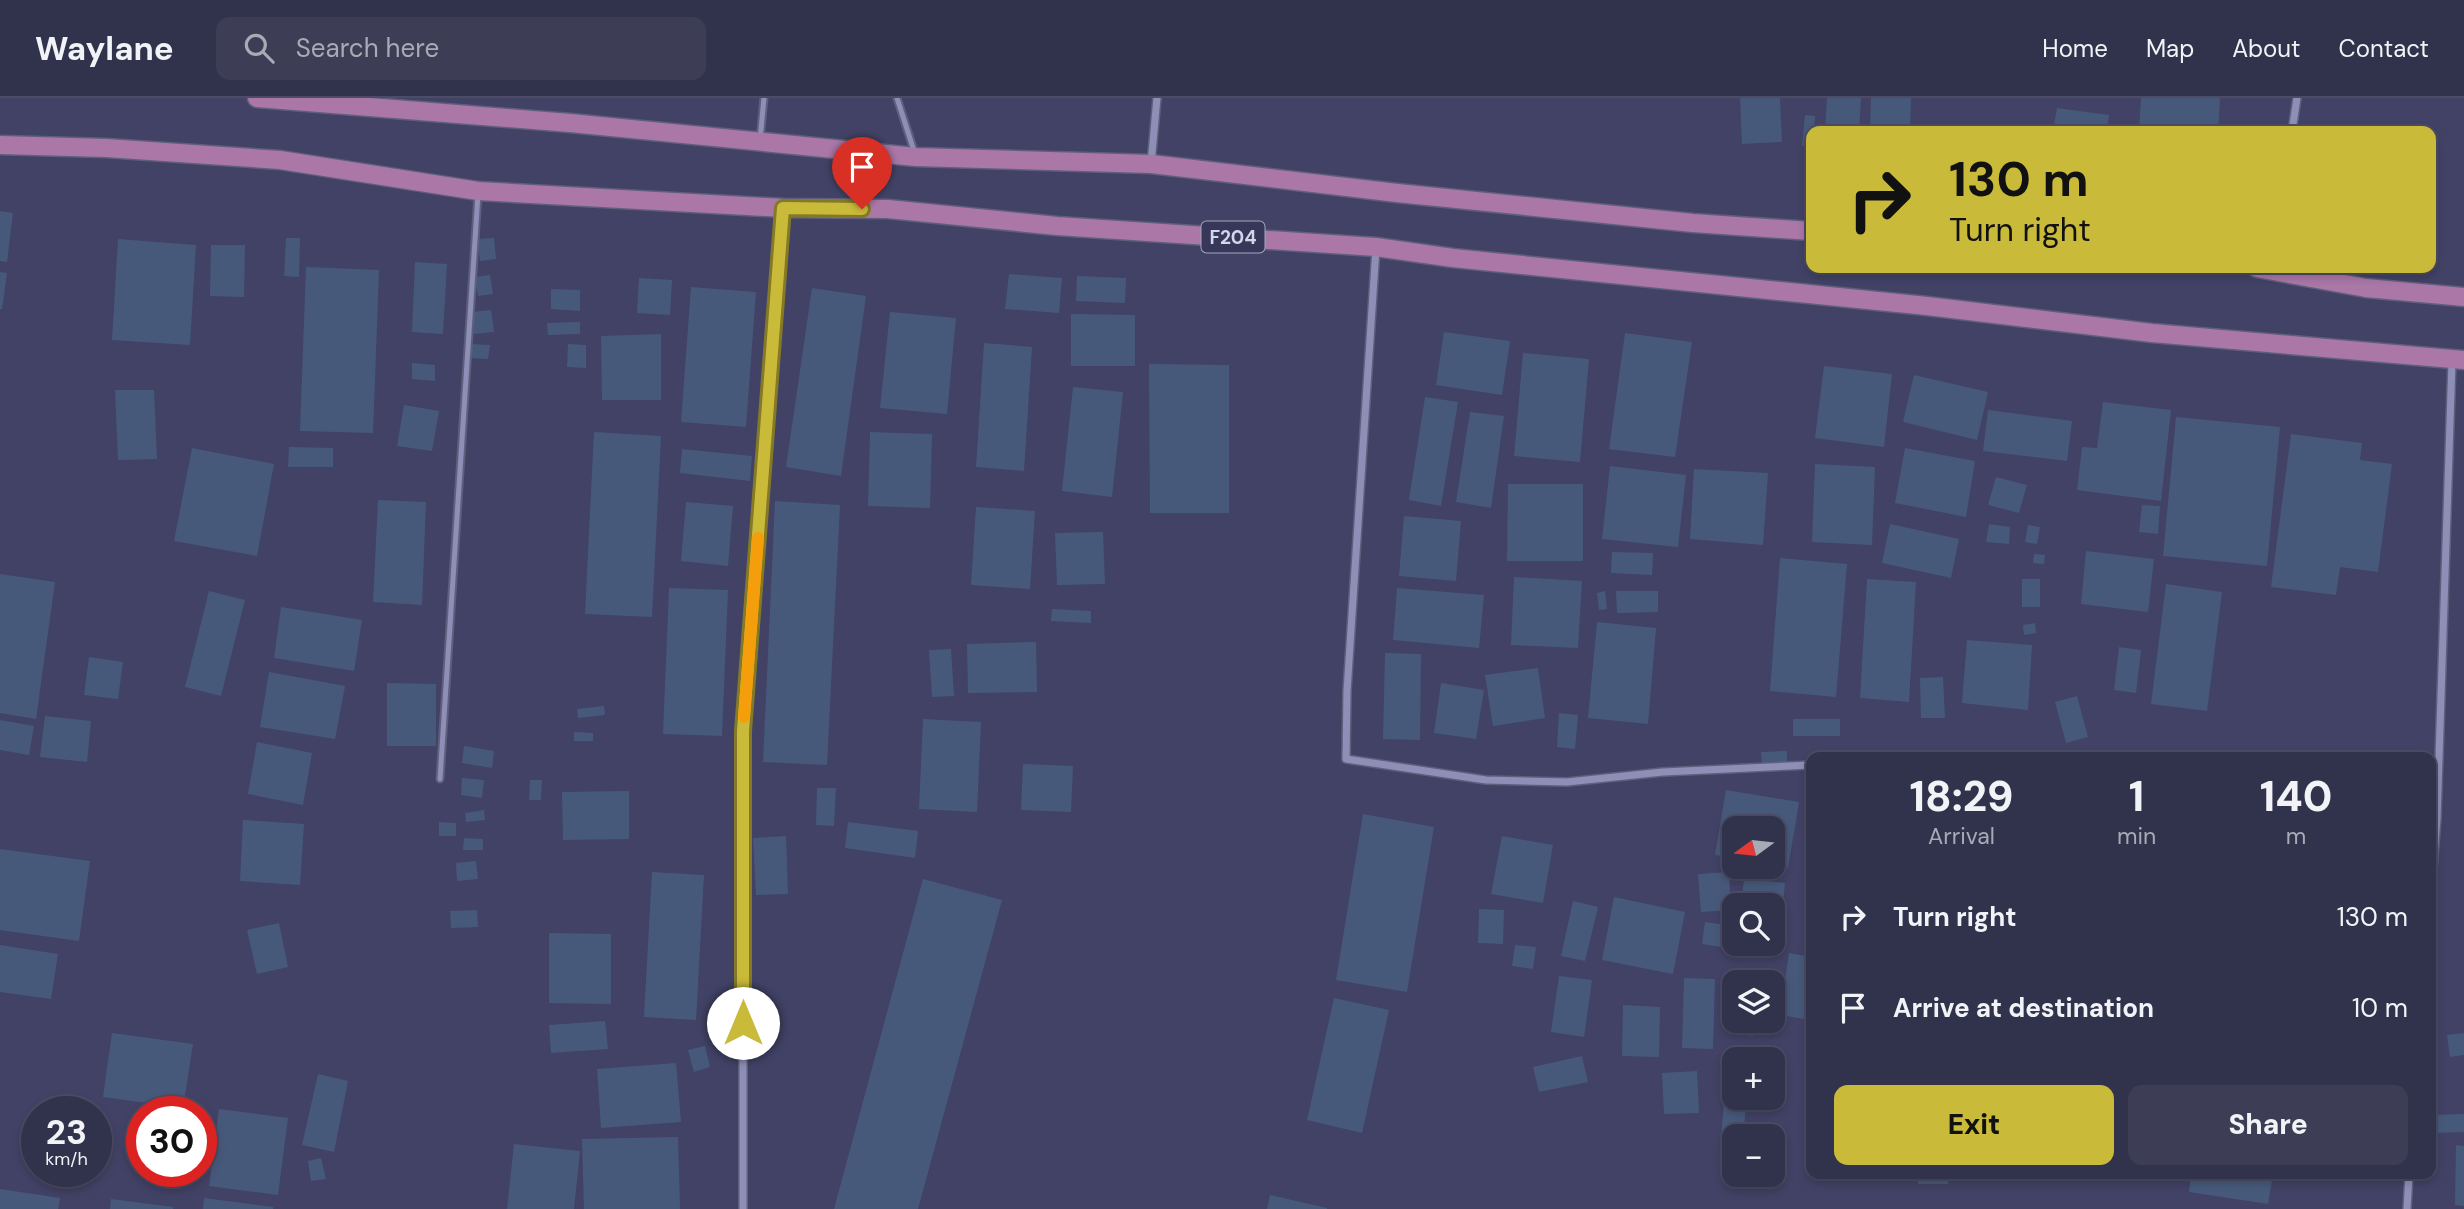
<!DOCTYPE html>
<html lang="en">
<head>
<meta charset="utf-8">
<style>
	:root { --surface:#31324c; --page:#3d3e56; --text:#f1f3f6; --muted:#a8aab5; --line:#4c4d64; --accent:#c9ba3a }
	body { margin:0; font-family:"DM Sans",sans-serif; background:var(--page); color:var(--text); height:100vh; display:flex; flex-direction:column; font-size:26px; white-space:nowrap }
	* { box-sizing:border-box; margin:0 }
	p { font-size:23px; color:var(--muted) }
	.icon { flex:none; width:38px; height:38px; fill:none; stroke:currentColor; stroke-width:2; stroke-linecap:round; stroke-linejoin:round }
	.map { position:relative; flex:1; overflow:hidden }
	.sheet { position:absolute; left:1806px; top:654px; width:630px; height:427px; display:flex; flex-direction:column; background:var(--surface); border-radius:14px; box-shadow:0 4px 10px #0003,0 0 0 2px var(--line) }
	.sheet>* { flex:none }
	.banner { position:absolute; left:1806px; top:28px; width:630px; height:147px; border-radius:14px; box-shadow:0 4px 10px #0003,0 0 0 2px var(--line); background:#c9ba3a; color:#111; overflow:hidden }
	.needle { width:46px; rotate:255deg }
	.buttons { position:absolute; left:1722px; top:718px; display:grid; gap:14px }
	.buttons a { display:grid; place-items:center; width:63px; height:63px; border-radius:14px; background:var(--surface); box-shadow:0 4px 10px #0003,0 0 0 2px var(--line); font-size:35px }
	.speed { position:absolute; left:21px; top:998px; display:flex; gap:14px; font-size:35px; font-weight:700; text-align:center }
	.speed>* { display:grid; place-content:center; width:91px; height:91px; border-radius:50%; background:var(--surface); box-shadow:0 4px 10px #0003,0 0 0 2px var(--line); line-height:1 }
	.speed small { font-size:18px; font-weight:400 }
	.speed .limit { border:10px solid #d22; background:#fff; color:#111 }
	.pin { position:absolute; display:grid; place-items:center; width:60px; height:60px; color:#fff; margin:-72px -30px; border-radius:50% 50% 50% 0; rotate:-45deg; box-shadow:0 0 7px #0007 }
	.pin .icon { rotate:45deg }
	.me { position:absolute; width:77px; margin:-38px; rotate:0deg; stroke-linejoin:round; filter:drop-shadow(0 0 5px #0008) }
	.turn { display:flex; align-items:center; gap:24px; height:147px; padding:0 28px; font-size:32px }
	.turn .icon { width:91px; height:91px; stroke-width:2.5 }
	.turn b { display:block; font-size:49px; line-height:60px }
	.eta { display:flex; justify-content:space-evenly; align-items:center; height:119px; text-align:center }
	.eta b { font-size:42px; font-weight:800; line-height:49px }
	.cta { display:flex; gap:14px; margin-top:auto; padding:14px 28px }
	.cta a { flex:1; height:80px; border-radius:14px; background:var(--accent); color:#111; font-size:28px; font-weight:800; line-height:80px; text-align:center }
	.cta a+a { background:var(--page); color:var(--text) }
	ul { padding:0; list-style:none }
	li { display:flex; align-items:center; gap:21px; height:91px; padding:0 28px }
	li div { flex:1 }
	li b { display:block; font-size:26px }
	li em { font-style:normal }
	header { display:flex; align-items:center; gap:42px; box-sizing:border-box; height:98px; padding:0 35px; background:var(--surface); border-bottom:2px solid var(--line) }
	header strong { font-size:33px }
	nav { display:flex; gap:38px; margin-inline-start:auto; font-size:24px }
	.search { width:490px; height:63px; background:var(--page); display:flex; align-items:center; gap:18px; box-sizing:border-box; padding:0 24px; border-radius:14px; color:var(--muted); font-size:26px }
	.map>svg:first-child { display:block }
	.building { fill:#47597b }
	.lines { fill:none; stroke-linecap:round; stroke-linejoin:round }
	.service-casing { stroke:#5f5f7d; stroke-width:9 }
	.minor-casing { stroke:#5f5f7d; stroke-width:10 }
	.primary-casing { stroke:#5f5f7d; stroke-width:21 }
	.service { stroke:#8e8fb7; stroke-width:5 }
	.minor { stroke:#8e8fb7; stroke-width:7 }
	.primary { stroke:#aa77a7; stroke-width:18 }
	.route-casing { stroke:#837926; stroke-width:18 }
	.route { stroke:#c9ba3a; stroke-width:12 }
	.slow { stroke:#f59e0b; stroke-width:12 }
	.labels { text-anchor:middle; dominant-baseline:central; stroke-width:7; stroke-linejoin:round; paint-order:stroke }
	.shield { fill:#373759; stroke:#a4a6be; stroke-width:2 }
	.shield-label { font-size:19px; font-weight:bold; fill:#d3d5ea }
</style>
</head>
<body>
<header>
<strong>Waylane</strong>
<div class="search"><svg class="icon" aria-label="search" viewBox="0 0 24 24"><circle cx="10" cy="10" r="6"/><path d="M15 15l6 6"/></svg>Search here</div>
<nav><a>Home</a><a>Map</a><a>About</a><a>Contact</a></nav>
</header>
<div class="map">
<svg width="2464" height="1111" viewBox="0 0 2464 1111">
	<rect width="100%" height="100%" fill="#414265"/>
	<path class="building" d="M1740,0H1780L1782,44L1742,46Z
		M1827,0H1861L1859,33H1825Z
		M1871,0H1911L1910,33H1870Z
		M2141,0H2220L2218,33H2139Z
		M2057,10L2109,17L2107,33H2053Z
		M1805,17L1815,18L1814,33H1811V48H1802Z
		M0,113L13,115L7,164L0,163Z
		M286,140H300L299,179L284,178Z
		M494,140L496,161L480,163L477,141Z
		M118,141L196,147L190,247L112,242Z
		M211,147H245L244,199L210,198Z
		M415,164L447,166L443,236L412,234Z
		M306,169L379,172L373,335L300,333Z
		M0,174L7,175L2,211H0Z
		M1009,176L1062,180L1059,215L1005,211Z
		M490,177L493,196L478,198L475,179Z
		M1077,178L1126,180L1125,205L1076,203Z
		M639,180L672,182L670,217L637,215Z
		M691,189L756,194L746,329L681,324Z
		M812,190L866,198L841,378L786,369Z
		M551,191L580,192V213L551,211Z
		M491,212L494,234L474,236L472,214Z
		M890,214L956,220L947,316L880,310Z
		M1071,216L1135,217V268H1071Z
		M580,224V236L548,237L547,225Z
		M1444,234L1510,243L1502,297L1436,287Z
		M1625,235L1692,244L1675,359L1609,351Z
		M661,236V302H602L601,238Z
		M984,245L1032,249L1024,373L976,369Z
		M470,246L490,247L488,261L469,260Z
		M568,246L586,247V270L567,269Z
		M1523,255L1589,261L1580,364L1514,358Z
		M412,265L435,267V283L412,281Z
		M1149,266L1229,267V415H1150Z
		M1824,268L1892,276L1884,349L1815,340Z
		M1914,277L1988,294L1977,342L1903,324Z
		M1073,289L1123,294L1112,399L1062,393Z
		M115,292H154L157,361L118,362Z
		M1425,299L1458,304L1441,408L1409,402Z
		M2103,304L2171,312L2161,403L2077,392L2082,349L2097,350Z
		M404,307L439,313L432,353L397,348Z
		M1988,312L2072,323L2067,363L1983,353Z
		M1470,314L1504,318L1491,410L1456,404Z
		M2176,319L2280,329L2267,468L2163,458Z
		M594,334L661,338L652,519L585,516Z
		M870,334L932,336L930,410L868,408Z
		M2291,336L2362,345L2360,362L2392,366L2378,474L2340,469L2336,497L2271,489Z
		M289,349L333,350V369H288Z
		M192,350L274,366L257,458L174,443Z
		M1905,350L1975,363L1966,419L1895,405Z
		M682,351L752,358L750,383L680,375Z
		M1815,366L1875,369L1872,447L1812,444Z
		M1610,368L1686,377L1678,449L1602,441Z
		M1694,371L1768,375L1763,447L1690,441Z
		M1996,379L2027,387L2019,415L1988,407Z
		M1508,386H1583V463H1507Z
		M378,402L426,404L422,507L373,504Z
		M775,403L840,407L827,667L763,664Z
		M686,404L733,408L728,468L681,463Z
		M2142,407L2160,408L2158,436L2139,434Z
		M976,409L1035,413L1030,491L971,487Z
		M1404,418L1461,423L1456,483L1399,478Z
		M1890,426L1959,441L1951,480L1882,465Z
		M1989,426L2010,429L2009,446L1986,444Z
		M2028,427L2040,429L2037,446L2025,444Z
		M1103,434L1105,486L1057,487L1055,435Z
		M2086,453L2154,461L2148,514L2081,506Z
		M1612,454L1653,455L1652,477L1611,475Z
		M2034,456L2045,457L2044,466L2033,465Z
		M1780,460L1847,466L1836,599L1770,593Z
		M0,476L55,484L36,621L0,615Z
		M1514,479L1582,483L1578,550L1511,547Z
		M1867,481L1916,484L1909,604L1860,600Z
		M2022,481H2040V509H2022Z
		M2166,486L2222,494L2207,613L2151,606Z
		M669,490L728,492L722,638L663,636Z
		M1397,490L1484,497L1479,550L1393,542Z
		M209,493L245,502L221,598L185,589Z
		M1605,493L1607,511L1599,512L1597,495Z
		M1616,493H1658V514L1617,515Z
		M281,509L362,522L354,573L274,560Z
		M1052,511L1091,513V525L1051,523Z
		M1597,524L1656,530L1648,626L1588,620Z
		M2035,525L2036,535L2024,537L2023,527Z
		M1967,542L2032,547L2028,612L1962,605Z
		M1036,544L1037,594L968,595L967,546Z
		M2119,549L2141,552L2136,595L2114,592Z
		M951,551L954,598L932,599L929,552Z
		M1385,555L1421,556L1420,642L1383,641Z
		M89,559L123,564L118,601L84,597Z
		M1538,570L1545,620L1493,628L1485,577Z
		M269,574L345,588L335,641L260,629Z
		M1943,579L1945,620H1921L1920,580Z
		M387,585L436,586V648H387Z
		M1441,585L1484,592L1476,641L1434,635Z
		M2077,598L2088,639L2066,645L2055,604Z
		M604,608L605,617L578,620L577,611Z
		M1559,615L1578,617L1575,651L1557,649Z
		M45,618L91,623L87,664L40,659Z
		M923,621L981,624L977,714L919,711Z
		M1793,621H1840V638H1793Z
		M0,622L34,628L29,657L0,652Z
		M574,634L593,635V643H574Z
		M257,644L312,655L303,707L248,696Z
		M464,648L494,653L492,670L462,665Z
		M1787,653V665L1762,666L1761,654Z
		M1023,666L1073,668L1071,714L1021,712Z
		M462,680L484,682L482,700L461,697Z
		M530,682H542L541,702H529Z
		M817,690H836L834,728L816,727Z
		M1726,692L1799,704L1788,770L1773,767V730H1734V760L1715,757Z
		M629,693V741L563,742L562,694Z
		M484,712L485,722L466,724L465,715Z
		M1363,716L1434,729L1407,894L1336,882Z
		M243,722L304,726L300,787L240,783Z
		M439,724L456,725V738H439Z
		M848,724L918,733L915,760L845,750Z
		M786,738L788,796L756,797L753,740Z
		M1502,738L1553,747L1543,805L1491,796Z
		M464,740L483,741V752H463Z
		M0,751L90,763L79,843L0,832Z
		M476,763L478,781L457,783L456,765Z
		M652,774L704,777L696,922L644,919Z
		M1729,774L1731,812L1701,814L1698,776Z
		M923,781L1002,802L918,1111H834Z
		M1744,781L1785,785L1782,815L1773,814V807H1741Z
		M1614,799L1685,814L1673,876L1602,862Z
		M1573,803L1598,809L1585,863L1561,858Z
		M1479,811L1504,812L1503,846L1478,845Z
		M477,812L478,829L451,830L450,813Z
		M1705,824L1734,828V845H1754L1753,854L1702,846Z
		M279,825L288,869L257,876L247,832Z
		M549,835L611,836V906L549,905Z
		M0,847L58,856L51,901L0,894Z
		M1515,847L1536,849L1533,871L1512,868Z
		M1789,855L1811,859V922L1780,917Z
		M1741,876L1764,880L1763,884H1739Z
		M1559,878L1592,882L1584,939L1551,934Z
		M1684,880L1715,881L1713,951L1682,950Z
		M1334,900L1389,912L1362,1035L1307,1022Z
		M1623,907L1660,909L1659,959L1622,958Z
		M1732,922H1756L1753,938L1730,933Z
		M605,923L608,951L551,955L549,927Z
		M112,935L193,946L183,1010L103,999Z
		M2464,935V957L2450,959L2447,937Z
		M705,948L710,969L694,974L688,952Z
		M1582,958L1588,984L1539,994L1533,969Z
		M676,965L681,1024L601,1030L597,971Z
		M1727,971L1734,972V999H1747L1743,1038H1734V1050L1720,1049Z
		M1697,973L1699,1015L1664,1016L1662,975Z
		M318,976L348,983L334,1054L302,1047Z
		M219,1011L288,1020L278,1097L209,1088Z
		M2464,1016V1034L2433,1035V1017Z
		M678,1039L680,1111H584L582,1041Z
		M514,1046L580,1053L574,1111H507Z
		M2456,1047L2464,1048V1108L2455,1107Z
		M321,1060L326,1081L311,1083L308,1063Z
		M1918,1076H1948V1086H1918Z
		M2191,1076H2273L2268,1106L2189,1094Z
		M0,1091L60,1100L58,1111H0Z
		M1270,1097L1327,1110V1111H1267Z
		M204,1100L273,1109V1111H203Z
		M111,1101L173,1109V1111H110Z"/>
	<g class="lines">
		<g class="service-casing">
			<path id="service" d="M897,0L915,56
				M760,42L764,0
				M440,681L478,96"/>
		</g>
		<g class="minor-casing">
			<path id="minor" d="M2292,33L2297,0
				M1151,66L1157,0
				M1376,150L1347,593L1346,661L1486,682L1567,684L1663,674L1811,667
				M2431,794L2437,721L2452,263
				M743,1111V633L782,111
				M2407,1111L2409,1076"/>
		</g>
		<g class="primary-casing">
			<path id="primary" d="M257,0L570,25L916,59L1151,66L1397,95L1693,125L1811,133
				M0,47L106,50L280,62L478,93L783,110L888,111L1057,128L1376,149L1453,160L1927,208L2152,235L2464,262
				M2257,170L2366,190L2464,199"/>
		</g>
		<use href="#service" class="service"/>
		<use href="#minor" class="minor"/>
		<use href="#primary" class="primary"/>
	</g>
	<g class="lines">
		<g class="route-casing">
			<path id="route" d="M743,925V633L783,110L862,111"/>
		</g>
		<use href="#route" class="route"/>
		<path class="slow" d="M744,619L758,440"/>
	</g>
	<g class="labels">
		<rect class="shield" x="1201.5" y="123.5" width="63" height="31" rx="5"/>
		<g class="shield-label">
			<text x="1233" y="139">F204</text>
		</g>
	</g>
</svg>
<div class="buttons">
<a><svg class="needle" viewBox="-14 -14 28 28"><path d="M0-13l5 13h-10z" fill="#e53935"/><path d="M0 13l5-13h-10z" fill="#a8aab5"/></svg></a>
<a><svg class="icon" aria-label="search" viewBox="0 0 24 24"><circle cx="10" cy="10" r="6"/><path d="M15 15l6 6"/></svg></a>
<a><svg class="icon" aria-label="layers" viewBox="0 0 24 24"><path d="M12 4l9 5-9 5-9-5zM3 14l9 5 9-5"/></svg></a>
<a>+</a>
<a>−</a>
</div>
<div class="speed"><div>23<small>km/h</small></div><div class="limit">30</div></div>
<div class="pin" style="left:862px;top:111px;background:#d93025"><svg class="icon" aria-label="arrive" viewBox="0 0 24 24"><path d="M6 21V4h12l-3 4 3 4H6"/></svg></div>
<svg class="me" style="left:743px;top:925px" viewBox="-20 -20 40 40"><circle r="19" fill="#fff"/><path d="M0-13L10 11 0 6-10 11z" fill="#c9ba3a"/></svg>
<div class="banner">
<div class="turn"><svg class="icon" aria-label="right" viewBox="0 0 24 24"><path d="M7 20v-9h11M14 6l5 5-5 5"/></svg><div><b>130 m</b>Turn right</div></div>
</div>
<section class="sheet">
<div class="eta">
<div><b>18:29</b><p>Arrival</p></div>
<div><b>1</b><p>min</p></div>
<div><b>140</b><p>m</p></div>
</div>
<ul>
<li><svg class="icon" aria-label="right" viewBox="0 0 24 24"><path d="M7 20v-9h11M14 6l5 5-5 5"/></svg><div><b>Turn right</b></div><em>130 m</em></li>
<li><svg class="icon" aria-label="arrive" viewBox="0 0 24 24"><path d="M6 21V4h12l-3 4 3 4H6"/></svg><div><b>Arrive at destination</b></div><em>10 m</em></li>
</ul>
<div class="cta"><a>Exit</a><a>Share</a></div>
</section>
</div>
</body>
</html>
